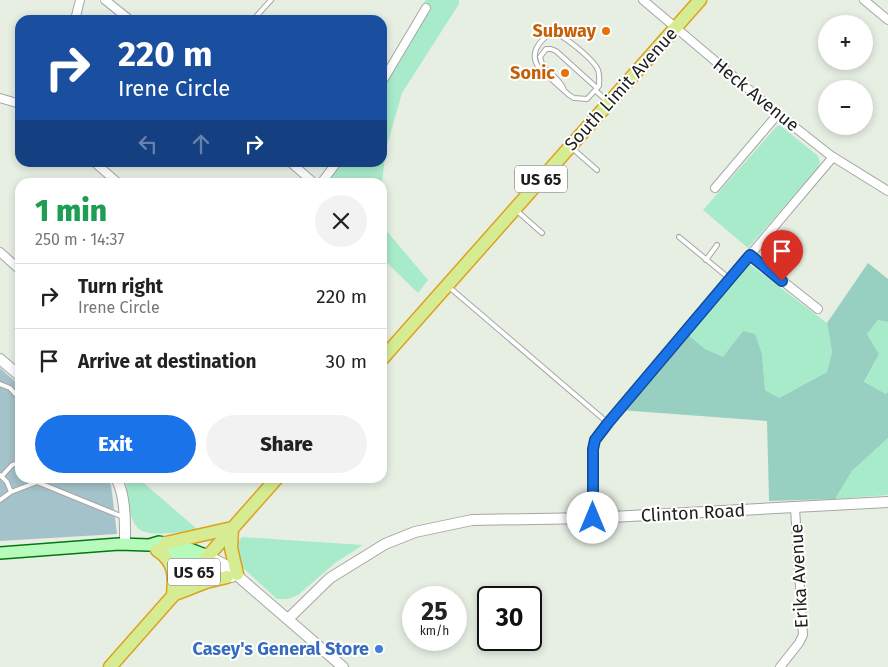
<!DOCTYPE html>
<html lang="en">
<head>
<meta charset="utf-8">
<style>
	:root { --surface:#fff; --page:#f2f2f2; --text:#222; --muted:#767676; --line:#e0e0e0; --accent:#1a73e8 }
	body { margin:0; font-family:"Fira Sans",sans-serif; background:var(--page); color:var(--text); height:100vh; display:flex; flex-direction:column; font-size:19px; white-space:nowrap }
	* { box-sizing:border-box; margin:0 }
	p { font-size:16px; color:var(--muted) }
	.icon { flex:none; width:28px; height:28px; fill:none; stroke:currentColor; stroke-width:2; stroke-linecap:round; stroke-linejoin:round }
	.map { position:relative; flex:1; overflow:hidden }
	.details { position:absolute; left:15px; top:178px; width:372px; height:305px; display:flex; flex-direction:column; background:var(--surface); border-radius:15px; box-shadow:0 2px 8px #0003 }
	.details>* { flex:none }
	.top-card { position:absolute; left:15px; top:15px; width:372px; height:152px; border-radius:15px; box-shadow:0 2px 8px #0003; background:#1a4fa0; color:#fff; overflow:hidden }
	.controls { position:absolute; left:818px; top:15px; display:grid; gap:10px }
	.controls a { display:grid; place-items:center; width:55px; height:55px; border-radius:50%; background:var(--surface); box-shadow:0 2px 8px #0003; font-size:25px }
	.speed { position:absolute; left:402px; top:586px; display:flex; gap:10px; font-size:25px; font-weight:700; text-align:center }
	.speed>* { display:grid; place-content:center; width:65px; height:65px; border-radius:50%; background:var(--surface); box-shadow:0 2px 8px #0003; line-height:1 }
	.speed small { font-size:12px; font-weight:400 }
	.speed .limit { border:2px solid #111; border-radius:8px; background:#fff; color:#111 }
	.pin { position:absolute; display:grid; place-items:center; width:42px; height:42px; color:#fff; margin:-51px -21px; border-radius:50% 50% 50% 0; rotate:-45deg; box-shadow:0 0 5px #0007 }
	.pin .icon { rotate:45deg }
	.me { position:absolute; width:55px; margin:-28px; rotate:0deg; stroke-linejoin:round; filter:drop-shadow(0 0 4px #0008) }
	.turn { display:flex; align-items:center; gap:18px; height:105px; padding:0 20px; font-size:22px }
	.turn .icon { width:65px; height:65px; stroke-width:2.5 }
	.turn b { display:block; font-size:35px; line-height:42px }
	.lanes { display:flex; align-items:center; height:48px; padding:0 20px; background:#0003; justify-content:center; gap:25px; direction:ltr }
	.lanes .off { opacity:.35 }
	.round { display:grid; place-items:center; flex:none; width:52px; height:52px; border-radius:26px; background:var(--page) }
	.overview { display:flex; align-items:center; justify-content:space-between; height:85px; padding:0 20px }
	h1 { font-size:30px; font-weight:800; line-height:38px; color:#1e9e55 }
	.cta { display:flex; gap:10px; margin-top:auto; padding:10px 20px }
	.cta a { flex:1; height:58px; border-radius:30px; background:var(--accent); color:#fff; font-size:20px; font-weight:800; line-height:58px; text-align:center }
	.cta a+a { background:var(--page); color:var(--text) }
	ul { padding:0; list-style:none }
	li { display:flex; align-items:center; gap:15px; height:65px; padding:0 20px; border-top:1px solid var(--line) }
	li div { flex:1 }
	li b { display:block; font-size:19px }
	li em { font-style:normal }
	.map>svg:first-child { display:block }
	.grass { fill:#a8ebcb }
	.forest { fill:#97d0c0 }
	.cemetery { fill:#a4c2c9 }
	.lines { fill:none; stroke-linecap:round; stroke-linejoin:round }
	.service-casing { stroke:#a5a5a5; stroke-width:6 }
	.minor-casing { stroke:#a5a5a5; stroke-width:10 }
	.tertiary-casing { stroke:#a5a5a5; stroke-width:12 }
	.secondary-casing { stroke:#027811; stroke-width:14 }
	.trunk-casing { stroke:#dea11f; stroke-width:15 }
	.service { stroke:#fff; stroke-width:4 }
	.minor { stroke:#fff; stroke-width:8 }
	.tertiary { stroke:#fff; stroke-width:10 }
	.secondary { stroke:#b6fbbb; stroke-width:11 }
	.trunk { stroke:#d6ec92; stroke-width:12 }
	.route-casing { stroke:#114b97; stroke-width:12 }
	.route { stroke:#1a73e8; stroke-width:9 }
	.food-dot { fill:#e8710a; stroke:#fff; stroke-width:2 }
	.shop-dot { fill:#3f7fe0; stroke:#fff; stroke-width:2 }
	.labels { text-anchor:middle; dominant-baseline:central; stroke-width:4; stroke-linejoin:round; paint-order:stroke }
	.shield { fill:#fff; stroke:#626262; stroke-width:1 }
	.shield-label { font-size:16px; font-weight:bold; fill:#1e1e1e }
	.food-label { font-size:18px; font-weight:bold; fill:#c56008; stroke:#fff; text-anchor:end }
	.street-label { font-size:18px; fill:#1e1e1e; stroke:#fff }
	.shop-label { font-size:18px; font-weight:bold; fill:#366cbe; stroke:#fff; text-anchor:end }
</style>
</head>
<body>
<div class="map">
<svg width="888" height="667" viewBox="0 0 888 667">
	<rect width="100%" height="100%" fill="#e7efe3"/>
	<path class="grass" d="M426,0H459V4L402,93L386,149L382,182H327L338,163L382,162L383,87L427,11L422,5Z
		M780,125L818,156L820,162L818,168L748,248L703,210L776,127Z
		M383,215L385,229L428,280L418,293L383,259Z
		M749,264L827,323L832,352L827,372L779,398L765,390L762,354L743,331L723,358L705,349L687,334Z
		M878,320L888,322V392L886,394L864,383L879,354L867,334Z
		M888,438V495L835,499L852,471Z
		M124,478H138L197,529C184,532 150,538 139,529C136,527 132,519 131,516C126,504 129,490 124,478Z
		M242,537L363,545L335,563L298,595L288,599H277L241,566L236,544Z"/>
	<path class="forest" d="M868,263L888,279V322L878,320L867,334L879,354L864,382L886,394L888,392V438L852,471L835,499L769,501L767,421L620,410L687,334L705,349L723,357L743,331L755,334L762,354L765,390L779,398L827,372L832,352L827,323Z"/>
	<path class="cemetery" d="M0,368L20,386V478H107L111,485L117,534L0,541Z"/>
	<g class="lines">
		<g class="service-casing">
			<path id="service" d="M253,20L271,0
				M552,33C562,33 594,60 598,70C600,75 599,81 599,86L587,99L574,98L569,95L539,68C529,54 538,41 552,33Z
				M564,90C560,76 542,72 540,57L546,49H551L556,51L597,88
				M596,91L607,101
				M572,148L597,170
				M516,210L542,233
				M679,237L730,279
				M706,260L717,245
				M449,287L608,423
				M0,384L10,388L20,399
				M0,475L7,482L11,492
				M2,476L12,465L20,462
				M0,500L11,492L37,482L123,517"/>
		</g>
		<g class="minor-casing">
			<path id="minor" d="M105,0L130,20
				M643,0L778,114L830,155L888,191
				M864,0L888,20
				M75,20L80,0
				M382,82L426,8
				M0,98L20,104
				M94,162L117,182
				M290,162L313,182
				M322,182L337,162
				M715,188L778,114
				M0,252L20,270
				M750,255L818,309
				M593,518V449L595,440L608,423L833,157
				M780,667L799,643L803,635L795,508"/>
		</g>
		<g class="tertiary-casing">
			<path id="tertiary" d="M0,359L20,376
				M116,478C126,495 125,524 125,544
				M208,556L233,569L240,578L343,667
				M202,563L227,577H232
				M288,619L330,578L385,544L415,532L472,520L593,518L888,502"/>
		</g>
		<g class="secondary-casing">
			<path id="secondary" d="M157,550L178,555L202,563
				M0,553L119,544L149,545L159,542L187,548L208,556"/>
		</g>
		<g class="trunk-casing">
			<path id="trunk" d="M382,359L700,0
				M166,543L232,528L231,548L237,574
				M157,550C175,562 175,575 173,595
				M178,593L206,582L227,577
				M110,667L277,478"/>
		</g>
		<use href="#service" class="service"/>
		<use href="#minor" class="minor"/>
		<use href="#tertiary" class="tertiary"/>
		<use href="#secondary" class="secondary"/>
		<use href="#trunk" class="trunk"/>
	</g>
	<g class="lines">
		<g class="route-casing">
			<path id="route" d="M593,518V449L595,440L608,423L750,255L782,281"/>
		</g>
		<use href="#route" class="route"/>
	</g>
	<g class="food-dot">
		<circle cx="606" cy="31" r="5"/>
		<circle cx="565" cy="73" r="5"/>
	</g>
	<circle class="shop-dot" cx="379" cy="649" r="5"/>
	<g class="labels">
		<g class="shield">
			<rect x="515" y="165.5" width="52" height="27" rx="4"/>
			<rect x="168" y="558.5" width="52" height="27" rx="4"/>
		</g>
		<g class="shield-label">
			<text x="541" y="179">US 65</text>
			<text x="194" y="572">US 65</text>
		</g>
		<g class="food-label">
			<text x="596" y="31">Subway</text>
			<text x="555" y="73">Sonic</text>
		</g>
		<g class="street-label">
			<text transform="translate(621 89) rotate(-48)">South Limit Avenue</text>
			<text transform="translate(756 95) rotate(39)">Heck Avenue</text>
			<text transform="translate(693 513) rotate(-3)">Clinton Road</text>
			<text transform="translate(799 576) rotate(-93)">Erika Avenue</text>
		</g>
		<g class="shop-label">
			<text x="369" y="649">Casey's General Store</text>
		</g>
	</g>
</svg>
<div class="controls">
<a>+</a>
<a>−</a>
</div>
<div class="speed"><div>25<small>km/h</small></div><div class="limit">30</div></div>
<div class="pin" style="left:782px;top:281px;background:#d93025"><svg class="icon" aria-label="arrive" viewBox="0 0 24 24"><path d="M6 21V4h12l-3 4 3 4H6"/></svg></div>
<svg class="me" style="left:593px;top:518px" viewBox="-20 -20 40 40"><circle r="19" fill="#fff"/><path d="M0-13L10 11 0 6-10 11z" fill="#1a73e8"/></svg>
<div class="top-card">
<div class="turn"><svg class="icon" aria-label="right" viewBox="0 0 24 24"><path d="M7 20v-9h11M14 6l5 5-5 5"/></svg><div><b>220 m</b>Irene Circle</div></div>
<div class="lanes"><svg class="icon off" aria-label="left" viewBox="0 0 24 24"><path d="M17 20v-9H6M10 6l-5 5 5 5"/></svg><svg class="icon off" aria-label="ahead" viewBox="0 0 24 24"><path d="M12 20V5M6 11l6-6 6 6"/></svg><svg class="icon" aria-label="right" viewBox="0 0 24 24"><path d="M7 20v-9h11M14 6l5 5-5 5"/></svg></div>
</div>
<section class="details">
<div class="overview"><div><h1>1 min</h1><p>250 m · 14:37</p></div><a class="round"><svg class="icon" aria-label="close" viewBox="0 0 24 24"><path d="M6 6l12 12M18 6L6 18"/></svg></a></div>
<ul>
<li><svg class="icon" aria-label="right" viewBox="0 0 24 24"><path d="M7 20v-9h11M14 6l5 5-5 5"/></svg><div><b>Turn right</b><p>Irene Circle</p></div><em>220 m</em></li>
<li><svg class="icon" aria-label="arrive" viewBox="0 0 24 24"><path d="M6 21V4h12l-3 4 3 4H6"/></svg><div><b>Arrive at destination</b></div><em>30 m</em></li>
</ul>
<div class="cta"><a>Exit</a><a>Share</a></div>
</section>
</div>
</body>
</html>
